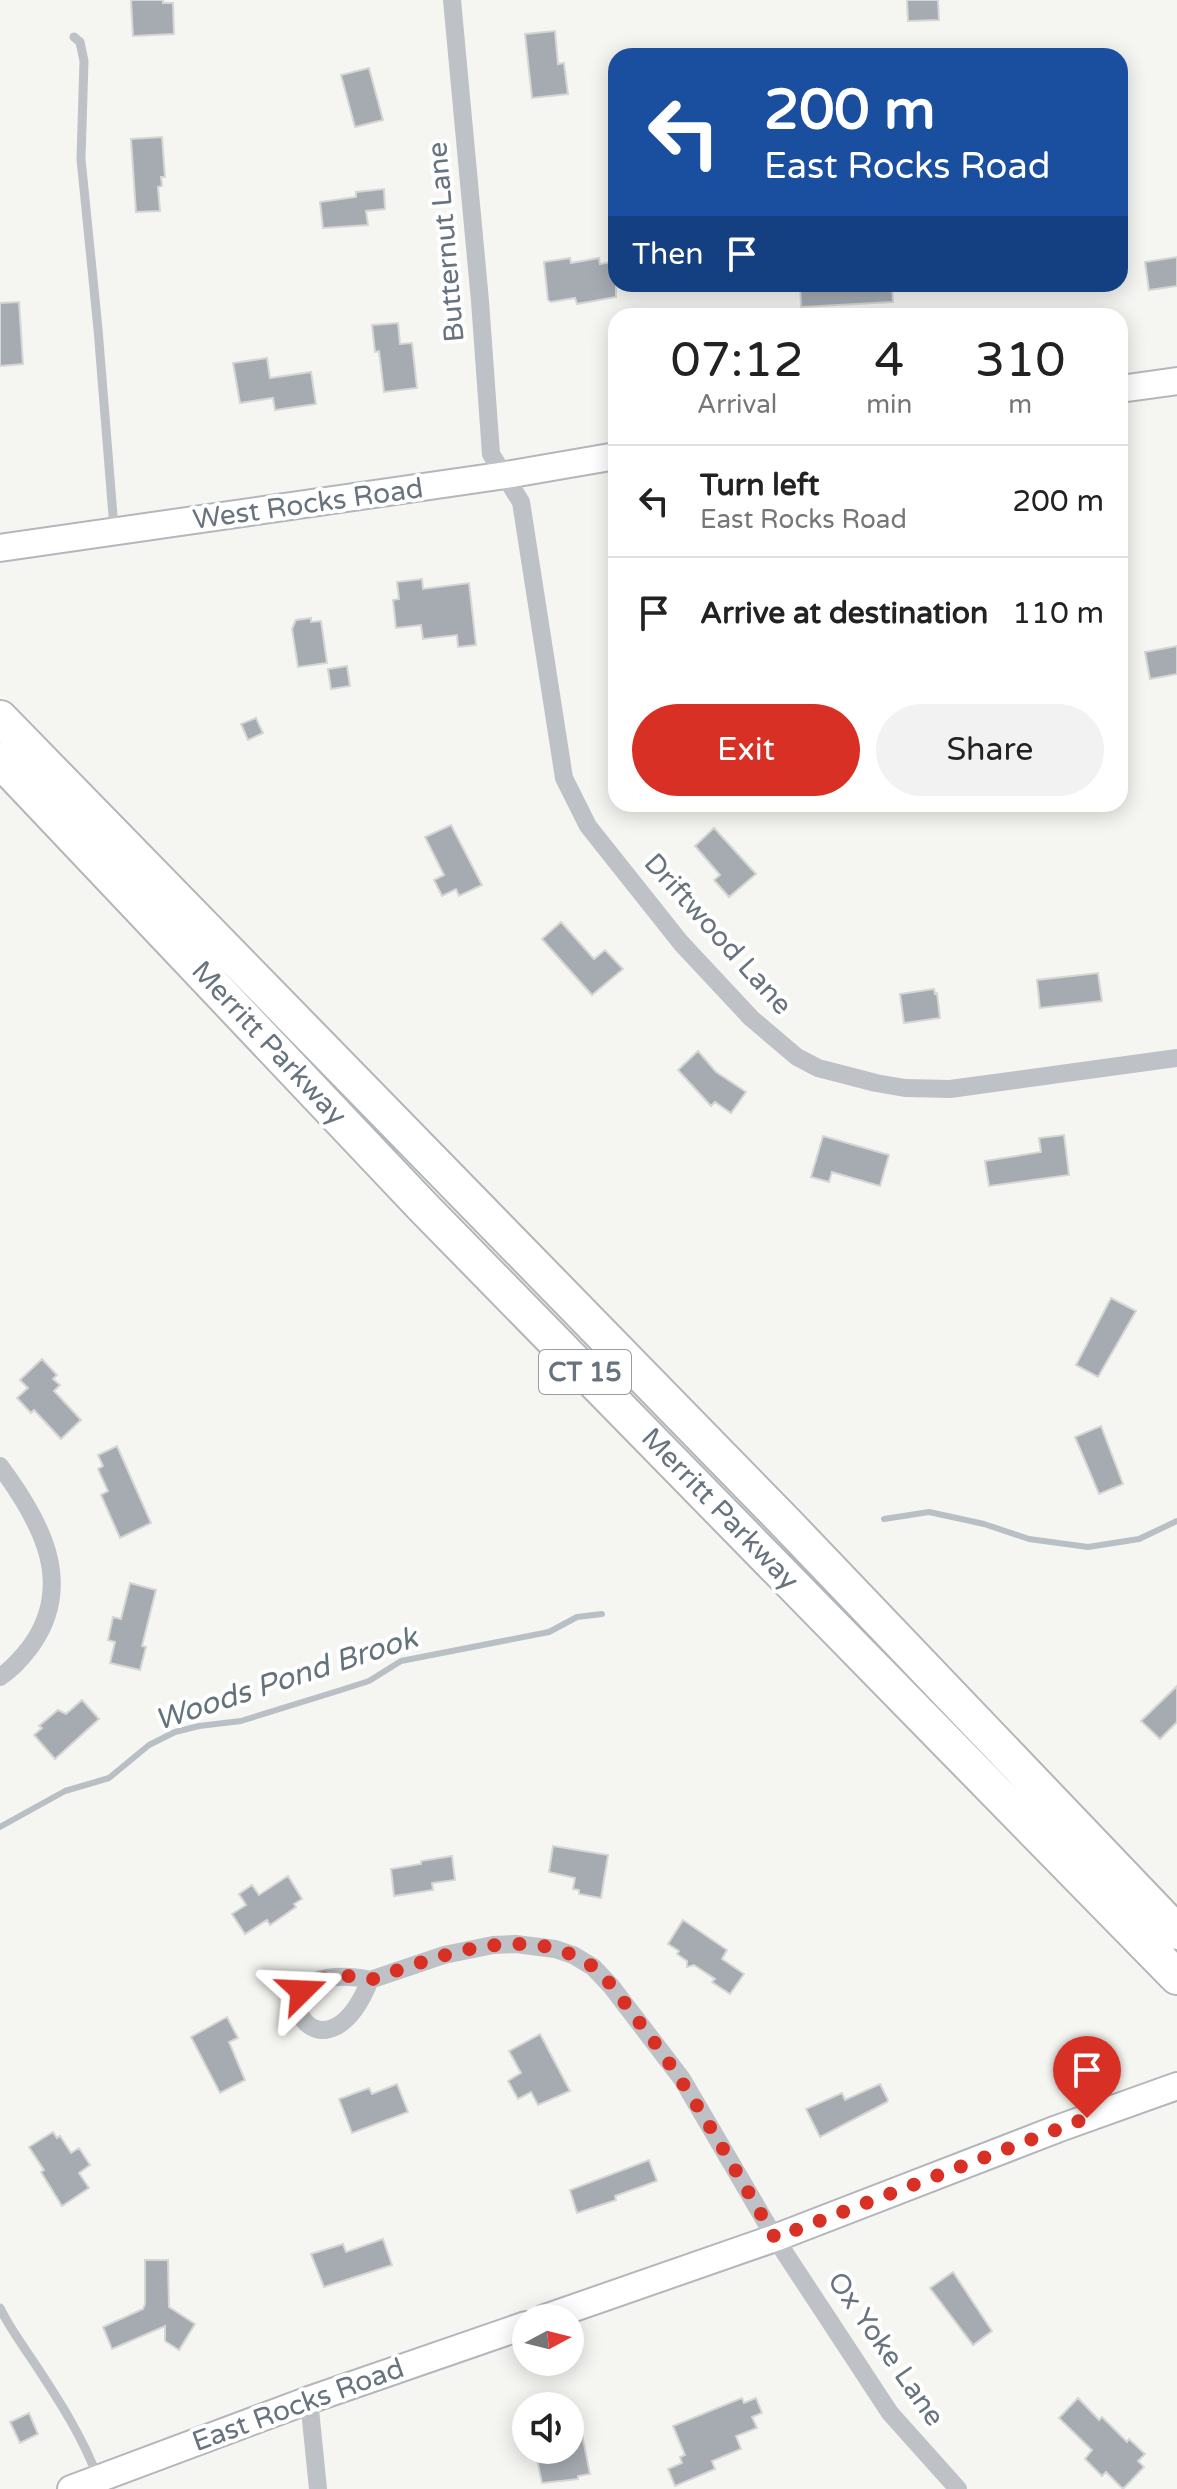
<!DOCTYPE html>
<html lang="en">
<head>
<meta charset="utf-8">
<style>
	:root { --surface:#fff; --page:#f2f2f2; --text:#222; --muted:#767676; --line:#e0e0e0; --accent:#d93025 }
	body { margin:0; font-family:"Varela Round",sans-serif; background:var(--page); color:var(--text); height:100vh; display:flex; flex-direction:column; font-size:30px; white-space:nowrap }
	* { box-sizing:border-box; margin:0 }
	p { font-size:26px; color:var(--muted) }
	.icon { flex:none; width:44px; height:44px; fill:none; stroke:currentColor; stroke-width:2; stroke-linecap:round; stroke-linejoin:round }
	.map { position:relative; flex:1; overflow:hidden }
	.panel { position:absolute; left:608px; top:308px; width:520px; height:504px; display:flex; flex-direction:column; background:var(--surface); border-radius:24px; box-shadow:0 4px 20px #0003 }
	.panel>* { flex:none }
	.banner { position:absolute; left:608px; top:48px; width:520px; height:244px; border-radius:24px; box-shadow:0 4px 20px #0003; background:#1a4fa0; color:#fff; overflow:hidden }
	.needle { width:52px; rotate:83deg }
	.fabs { position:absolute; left:512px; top:2304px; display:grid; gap:16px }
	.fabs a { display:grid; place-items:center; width:72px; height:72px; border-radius:50%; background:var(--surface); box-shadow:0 4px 20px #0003; font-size:40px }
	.pin { position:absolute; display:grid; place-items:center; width:68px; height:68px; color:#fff; margin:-82px -34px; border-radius:50% 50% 50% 0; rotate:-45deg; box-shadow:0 0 8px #0007 }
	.pin .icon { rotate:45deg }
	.me { position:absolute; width:88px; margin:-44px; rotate:69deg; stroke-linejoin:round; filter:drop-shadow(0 0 6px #0008) }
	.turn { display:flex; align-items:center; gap:28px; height:168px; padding:0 24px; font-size:36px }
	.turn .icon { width:104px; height:104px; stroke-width:2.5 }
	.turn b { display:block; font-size:56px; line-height:68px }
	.then { display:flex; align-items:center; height:76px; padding:0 24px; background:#0003; gap:16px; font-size:30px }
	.eta { display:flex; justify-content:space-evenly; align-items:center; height:136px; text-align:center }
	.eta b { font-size:48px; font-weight:600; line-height:56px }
	.button { display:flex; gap:16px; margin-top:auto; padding:16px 24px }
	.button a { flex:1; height:92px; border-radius:48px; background:var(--accent); color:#fff; font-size:32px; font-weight:600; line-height:92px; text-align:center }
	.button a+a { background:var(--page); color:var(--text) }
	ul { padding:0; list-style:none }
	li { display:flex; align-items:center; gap:24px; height:112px; padding:0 24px; border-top:2px solid var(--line) }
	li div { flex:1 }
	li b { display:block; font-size:30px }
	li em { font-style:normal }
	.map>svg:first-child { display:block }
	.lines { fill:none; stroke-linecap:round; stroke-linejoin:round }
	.stream { stroke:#b8c0c5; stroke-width:6 }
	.building { fill:#a5abb1; stroke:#d6d6d4; stroke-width:2 }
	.secondary-casing { stroke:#b3b7bb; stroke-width:30 }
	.highway-casing { stroke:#b3b6b9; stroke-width:38 }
	.lane { stroke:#bec1c5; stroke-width:9 }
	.street { stroke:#bec1c5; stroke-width:18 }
	.secondary { stroke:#fff; stroke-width:26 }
	.highway { stroke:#fff; stroke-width:34 }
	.route { stroke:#d93025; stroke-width:14; stroke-dasharray:0 25.2 }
	.labels { text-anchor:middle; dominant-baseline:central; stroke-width:8; stroke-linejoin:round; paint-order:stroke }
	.shield { fill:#fff; stroke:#959da5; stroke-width:2 }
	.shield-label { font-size:26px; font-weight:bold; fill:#67737f }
	.street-label { font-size:28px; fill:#67737f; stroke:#fff }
	.water-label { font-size:30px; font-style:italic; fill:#63737c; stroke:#fff }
</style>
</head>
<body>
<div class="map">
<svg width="1177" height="2489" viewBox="0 0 1177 2489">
	<rect width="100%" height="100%" fill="#f5f5f2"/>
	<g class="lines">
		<path class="stream" d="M884,1519L929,1512L984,1524L1029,1539L1088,1547L1139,1539L1177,1521
			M0,1827L65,1791L109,1778L149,1745L175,1732L199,1726L241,1721L341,1690L369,1681L401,1661L549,1632L577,1617L602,1614"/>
	</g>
	<path class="building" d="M131,0H163V3H173L174,34L133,36Z
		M907,0H938L939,20L908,21Z
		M555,31L558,64L564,63L568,94L532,98L525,34Z
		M369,68L383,120L355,127L341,75Z
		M162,137L165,177H161L162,186L158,187L160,211L136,212L131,139Z
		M384,189L385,209L366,211L368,225L323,228L320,202L356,197V192Z
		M1177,257V286L1149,290L1145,262Z
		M570,258L571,263L599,258L600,264L616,261V297L577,304L575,298L551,302L548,300L544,262Z
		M800,284H892L893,302L801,307Z
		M19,302L23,364L0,366V303Z
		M398,323L400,344L412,343L417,388L384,392L379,351L375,352L372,325Z
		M267,358L270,378L311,372L316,404L275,410L273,398L240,403L233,363Z
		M422,579L423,589L469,583L476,645L458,647L457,635L423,639L421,625L396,628L393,600L399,599L397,582Z
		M311,618V622L321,621L327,663L298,667L292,629L296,620Z
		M1177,646V674L1150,679L1145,652Z
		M347,666L350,686L331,689L328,669Z
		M256,718L263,733L248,740L241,724Z
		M451,825L482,885L459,896L456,889L442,896L434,880L444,875L425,837Z
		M714,828L756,874L729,897L714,880L720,875L695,846Z
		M561,922L594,959L605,950L623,969L592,995L542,939Z
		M1098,973L1102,1001L1040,1008L1037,980Z
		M934,989L935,994L937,993L940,1018L904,1023L900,994Z
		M698,1051L716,1072L746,1092L731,1113L715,1102L711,1106L678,1070Z
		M1064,1135L1069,1175L989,1186L985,1161L1041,1152L1039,1138Z
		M823,1136L889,1155L880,1186L832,1172L829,1182L811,1177Z
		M1111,1298L1136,1311L1098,1377L1076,1365Z
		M42,1359L57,1375L53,1379L60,1385L54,1391L81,1420L61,1439L34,1410L31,1413L17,1398L28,1388L20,1380Z
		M1101,1426L1123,1484L1099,1494L1075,1437Z
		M117,1446L151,1523L120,1538L101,1495L108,1491L98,1469L103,1466L98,1455Z
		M130,1583L156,1590L142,1646L146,1647L140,1670L110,1663L115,1642L108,1640L113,1617L121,1619Z
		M1177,1686V1722L1160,1739L1141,1721Z
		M82,1700L99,1719L55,1759L34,1735L42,1728L39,1726L58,1710L66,1714Z
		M553,1846L608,1855L601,1898L579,1894V1890L573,1889L575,1878L549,1872Z
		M452,1856L455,1880L432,1883L433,1890L394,1896L391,1869L421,1864V1861Z
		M288,1876L302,1899L294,1904L296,1907L270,1925L267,1920L245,1934L232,1914L246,1905L239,1894L252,1885L259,1895Z
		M683,1920L727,1950L722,1959L744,1974L730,1994L712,1982L715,1979L694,1965L687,1967V1961L677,1954L679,1951L668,1944Z
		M227,2017L238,2038L229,2042L245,2080L220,2093L191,2037Z
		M540,2034L570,2091L538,2105L531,2092L518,2099L508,2081L521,2073L509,2051Z
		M397,2084L408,2112L352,2133L339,2099L369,2088L372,2094Z
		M880,2084L888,2100L887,2102L820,2137L806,2109L842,2093L845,2100Z
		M53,2132L57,2138L60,2136L71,2153L79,2148L90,2165L79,2173L89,2188L62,2206L41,2172L44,2170L29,2147Z
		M649,2160L657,2181L615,2196L616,2200L577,2213L570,2190Z
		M383,2239L392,2265L324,2287L311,2254L343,2244L346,2252Z
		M145,2260H168L169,2307L195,2324L179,2350L165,2341V2326L112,2349L103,2327L143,2309L145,2304Z
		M953,2272L992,2331L973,2345L930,2288Z
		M742,2398L744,2403L756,2398L762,2413L752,2417L757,2428L736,2436L741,2449L712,2461L715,2469L675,2486L668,2469L682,2463L680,2457L685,2455L673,2426Z
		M1078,2398L1099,2420L1102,2417L1127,2442L1129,2439L1145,2454L1138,2461L1144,2467L1123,2489L1106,2472L1102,2476L1085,2459L1092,2450L1059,2418Z
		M29,2413L38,2434L20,2443L10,2422Z
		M578,2414L590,2474L578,2476V2479L542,2483L535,2450H570V2415Z"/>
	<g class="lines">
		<g class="secondary-casing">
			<path id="secondary" d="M1120,389L1177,381
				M0,548L506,475L616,456
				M545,2318L775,2238L1057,2129L1177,2086
				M71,2489L309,2400L526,2325"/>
		</g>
		<g class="highway-casing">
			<path id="highway" d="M0,718L788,1525L1177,1932
				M0,760L423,1207L1177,1977"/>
		</g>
		<path class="lane" d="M74,37L80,42L84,61L81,159L98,329L114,528
			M0,2308C10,2329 24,2347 37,2367C60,2402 83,2438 98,2478"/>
		<path class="street" d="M452,0L480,301L491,454L521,502L564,778L588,826L681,943L751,1018L797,1057L818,1068L876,1083L905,1088L950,1089L1177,1058
			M0,1466C40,1520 76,1583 31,1646C22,1658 12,1669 0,1677
			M370,1980C355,1976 341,1976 327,1978C259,1989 327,2088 370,1980L444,1955L493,1945L516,1944L555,1949L573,1955L593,1967L611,1986L682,2079L775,2238L890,2413L958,2489
			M309,2400L318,2489"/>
		<use href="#secondary" class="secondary"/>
		<use href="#highway" class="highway"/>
	</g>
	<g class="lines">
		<path class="route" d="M302,1991C318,1974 348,1973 370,1980C428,1960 491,1934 553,1948C567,1952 581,1958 592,1966C609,1979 622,2000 635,2017C690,2086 730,2162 775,2238L1087,2118"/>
	</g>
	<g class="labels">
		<rect class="shield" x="539" y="1350" width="92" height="44" rx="6"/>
		<g class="shield-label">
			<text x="585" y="1372">CT 15</text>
		</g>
		<g class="street-label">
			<text transform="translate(446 242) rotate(-95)">Butternut Lane</text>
			<text transform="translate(308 504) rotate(-8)">West Rocks Road</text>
			<text transform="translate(718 934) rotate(48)">Driftwood Lane</text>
			<text transform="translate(269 1043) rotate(47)">Merritt Parkway</text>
			<text transform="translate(720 1509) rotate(46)">Merritt Parkway</text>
			<text transform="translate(886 2349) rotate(55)">Ox Yoke Lane</text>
			<text transform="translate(298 2405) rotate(-20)">East Rocks Road</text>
		</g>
		<g class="water-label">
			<text transform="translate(286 1679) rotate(-18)">Woods Pond Brook</text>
		</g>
	</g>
</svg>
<div class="fabs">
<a><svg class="needle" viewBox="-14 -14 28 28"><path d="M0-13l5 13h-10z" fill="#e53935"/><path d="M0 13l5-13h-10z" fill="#767676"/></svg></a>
<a><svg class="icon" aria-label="sound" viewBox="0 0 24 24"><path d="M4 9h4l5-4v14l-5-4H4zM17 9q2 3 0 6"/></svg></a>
</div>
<div class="pin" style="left:1087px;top:2118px;background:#d93025"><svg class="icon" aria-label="arrive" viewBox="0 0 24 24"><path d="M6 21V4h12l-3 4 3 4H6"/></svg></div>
<svg class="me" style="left:302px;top:1991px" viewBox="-20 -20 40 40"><path d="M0-17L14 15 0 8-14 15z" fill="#d93025" stroke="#fff" stroke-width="4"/></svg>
<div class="banner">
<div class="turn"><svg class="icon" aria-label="left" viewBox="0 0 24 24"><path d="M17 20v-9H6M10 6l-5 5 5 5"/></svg><div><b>200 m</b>East Rocks Road</div></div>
<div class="then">Then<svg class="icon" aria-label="arrive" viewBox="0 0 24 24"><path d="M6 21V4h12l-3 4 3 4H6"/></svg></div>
</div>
<section class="panel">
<div class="eta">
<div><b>07:12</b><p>Arrival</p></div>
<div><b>4</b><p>min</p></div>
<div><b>310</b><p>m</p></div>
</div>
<ul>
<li><svg class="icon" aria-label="left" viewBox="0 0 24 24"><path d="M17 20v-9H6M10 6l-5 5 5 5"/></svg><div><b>Turn left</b><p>East Rocks Road</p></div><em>200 m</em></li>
<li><svg class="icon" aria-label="arrive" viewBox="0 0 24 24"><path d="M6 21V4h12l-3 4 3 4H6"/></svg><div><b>Arrive at destination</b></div><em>110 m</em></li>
</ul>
<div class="button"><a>Exit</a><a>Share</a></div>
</section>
</div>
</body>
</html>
